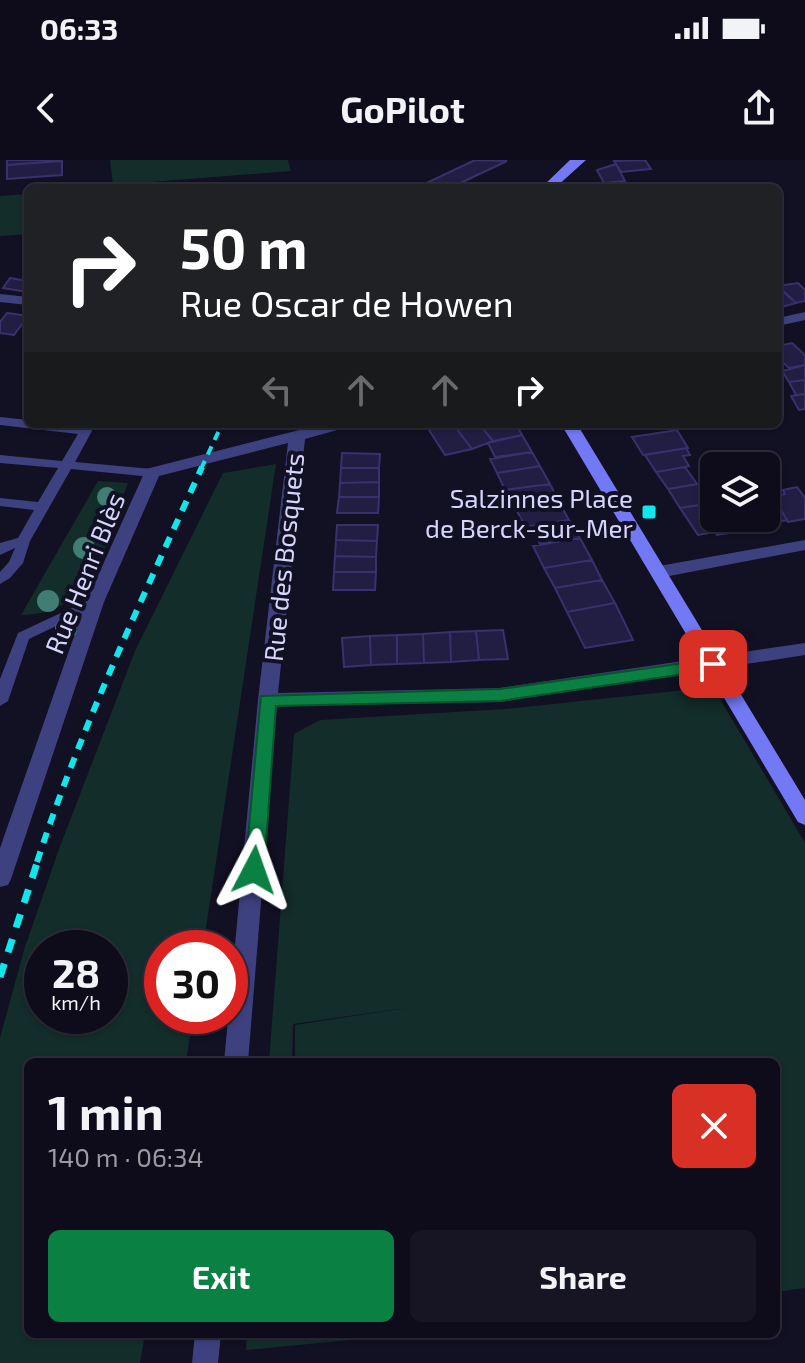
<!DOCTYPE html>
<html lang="en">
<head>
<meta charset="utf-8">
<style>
	:root { --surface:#0e0c1a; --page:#171523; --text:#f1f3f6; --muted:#9b9ba2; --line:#2e2c39; --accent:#0b8043 }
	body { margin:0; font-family:"Exo 2",sans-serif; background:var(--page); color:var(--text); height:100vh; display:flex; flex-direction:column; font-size:30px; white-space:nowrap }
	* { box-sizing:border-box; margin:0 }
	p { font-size:26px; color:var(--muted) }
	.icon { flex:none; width:44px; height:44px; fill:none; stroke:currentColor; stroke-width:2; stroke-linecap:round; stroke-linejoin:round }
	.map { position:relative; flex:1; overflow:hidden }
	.side { position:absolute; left:24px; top:898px; width:756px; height:280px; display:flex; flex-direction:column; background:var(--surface); border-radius:12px; box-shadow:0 2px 6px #0004,0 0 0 2px var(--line) }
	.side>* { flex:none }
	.guide { position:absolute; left:24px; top:24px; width:758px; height:244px; border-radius:12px; box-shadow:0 2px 6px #0004,0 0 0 2px var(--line); background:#202124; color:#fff; overflow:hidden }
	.tools { position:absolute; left:700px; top:292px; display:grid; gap:16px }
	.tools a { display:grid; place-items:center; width:80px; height:80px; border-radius:12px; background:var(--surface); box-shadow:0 2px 6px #0004,0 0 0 2px var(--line); font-size:40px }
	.speed { position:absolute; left:24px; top:770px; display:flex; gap:16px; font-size:40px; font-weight:700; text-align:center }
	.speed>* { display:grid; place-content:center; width:104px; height:104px; border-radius:50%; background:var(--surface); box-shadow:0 2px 6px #0004,0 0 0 2px var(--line); line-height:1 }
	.speed small { font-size:20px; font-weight:400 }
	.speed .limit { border:12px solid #d22; background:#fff; color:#111 }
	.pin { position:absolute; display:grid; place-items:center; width:68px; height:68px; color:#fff; margin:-34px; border-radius:16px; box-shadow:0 4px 12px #0006 }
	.me { position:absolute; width:88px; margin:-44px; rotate:4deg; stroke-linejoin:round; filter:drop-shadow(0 0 6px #0008) }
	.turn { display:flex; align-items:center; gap:28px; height:168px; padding:0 24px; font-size:36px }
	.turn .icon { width:104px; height:104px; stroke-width:2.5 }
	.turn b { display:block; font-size:56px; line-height:68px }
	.lanes { display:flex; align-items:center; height:76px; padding:0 24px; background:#0003; justify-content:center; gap:40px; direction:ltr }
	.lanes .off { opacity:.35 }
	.round { display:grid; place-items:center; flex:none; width:84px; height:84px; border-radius:12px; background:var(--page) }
	.summary { display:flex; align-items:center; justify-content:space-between; height:136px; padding:0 24px }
	h1 { font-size:48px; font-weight:700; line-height:60px }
	.action { display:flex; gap:16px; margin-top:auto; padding:16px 24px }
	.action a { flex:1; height:92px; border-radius:12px; background:var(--accent); color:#fff; font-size:32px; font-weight:700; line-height:92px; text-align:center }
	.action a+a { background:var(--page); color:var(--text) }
	.status { display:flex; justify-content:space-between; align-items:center; height:56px; padding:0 40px; background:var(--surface); direction:ltr }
	.status svg { height:22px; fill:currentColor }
	header { display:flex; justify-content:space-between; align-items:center; height:104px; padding:0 24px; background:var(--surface); font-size:36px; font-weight:700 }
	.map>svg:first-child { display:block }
	.green { fill:#132d2a; fill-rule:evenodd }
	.building { fill:#221d43; stroke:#38316d; stroke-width:2 }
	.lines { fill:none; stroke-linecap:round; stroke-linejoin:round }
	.service { fill:#3e417f; fill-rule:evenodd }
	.minor { fill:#3e417f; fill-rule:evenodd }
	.secondary { fill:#7379f5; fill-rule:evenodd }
	.rail-far2 { stroke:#10e7ed; stroke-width:4; stroke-dasharray:9 7; stroke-linecap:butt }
	.rail-far1 { stroke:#10e7ed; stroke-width:6; stroke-dasharray:11 9; stroke-linecap:butt }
	.rail { stroke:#10e7ed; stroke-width:7; stroke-dasharray:14 12; stroke-linecap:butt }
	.tree { fill:#407d72 }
	.route { fill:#0b8043; stroke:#07532c; stroke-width:2 }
	.poi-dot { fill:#10e7ed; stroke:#121023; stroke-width:3 }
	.labels { text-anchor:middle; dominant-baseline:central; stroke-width:8; stroke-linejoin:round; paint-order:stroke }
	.poi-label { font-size:26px; fill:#d6d5fc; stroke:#121023; text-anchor:end }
	.street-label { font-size:26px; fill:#d6d5fc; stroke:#121023 }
</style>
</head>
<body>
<div class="status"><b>06:33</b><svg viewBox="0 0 49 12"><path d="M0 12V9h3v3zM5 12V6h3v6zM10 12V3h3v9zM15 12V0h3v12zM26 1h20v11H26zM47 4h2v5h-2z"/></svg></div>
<header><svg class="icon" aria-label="back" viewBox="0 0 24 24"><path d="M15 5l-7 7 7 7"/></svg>GoPilot<svg class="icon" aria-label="share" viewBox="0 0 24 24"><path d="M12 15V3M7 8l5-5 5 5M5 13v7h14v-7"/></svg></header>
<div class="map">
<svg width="805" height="1203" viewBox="0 0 805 1203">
	<rect width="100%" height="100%" fill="#121023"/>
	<path class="green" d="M110,0H288L291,11L113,25Z
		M28,34V74L0,76V36Z
		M276,304L203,788H162V856H193L186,902H28V1174H145L140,1203H0V878L24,790L59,689L135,491L223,313ZM42,788H110V856H42Z
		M98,321L128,323C106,380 97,455 21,455Z
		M713,527L805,683V1128L776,1132V902H295V865L412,847L293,864L292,902H269L294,574L320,560L505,549Z
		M247,1174H412L246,1190Z"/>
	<path class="building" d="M7,0H59V1L7,5Z
		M475,0L507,1L450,28L420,26Z
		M645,0L651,9L621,12L614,1Z
		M62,1V15L7,19V5Z
		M616,4L625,21L604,23L597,10Z
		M10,118L28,121V132L3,128Z
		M798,123L805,130V141L796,143L778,126Z
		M778,127L796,143L778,148Z
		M7,153L28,156L14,175L0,173V162Z
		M792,183L805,195V205L789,208L778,198V186Z
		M805,205V220L789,222L782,211Z
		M805,220V234L796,235L789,222Z
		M805,234V249L799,250L791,236Z
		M453,264L472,289L445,295L429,270Z
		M453,264H479L493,281L472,289Z
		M479,264H516L522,275L493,281Z
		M677,270L688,288L643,295L632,277Z
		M522,275L532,292L495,297L488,283Z
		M686,288L690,295L683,296L689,306L685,307L656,312L645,295Z
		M532,292L540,306L497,313L490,299Z
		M342,293L380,294L379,308H341Z
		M540,306L550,324L505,330L497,313Z
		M685,307L697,324L668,329L656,312Z
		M341,308H379V322L340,323Z
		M379,322V337H339L340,323Z
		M704,323L714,337V343L680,348L668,329Z
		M550,324L559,342L522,347L516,337L509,338L505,330Z
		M797,327L805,338V359L788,362L773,336L785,334L783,330Z
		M770,332L787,360L761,365L755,358H766V333Z
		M339,337H379L378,353H337Z
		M559,342L569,360L525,367L516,349Z
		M713,343L714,358H755L762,368L717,375L715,372L698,375L680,348Z
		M569,360L580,378L540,384L530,367Z
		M337,365H378L377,381L336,380Z
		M580,378L592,400L544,408L533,386Z
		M336,380L377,381L376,397L335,396Z
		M335,396L376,397V412H334Z
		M592,400L602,420L555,428L544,408Z
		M334,412H376L375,430H333Z
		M602,420L615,443L567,452L555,428Z
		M615,443L633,480L585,488L567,452Z
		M503,470L508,499L479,500L476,471Z
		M476,471L479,500L451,502L450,472Z
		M450,472L451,502L424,503L423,474Z
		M423,474L424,503L397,504V475Z
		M397,475V504L371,505L370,476Z
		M370,476L371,505L344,507L342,478Z"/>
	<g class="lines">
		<path class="service" d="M0,257L28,260V264H59L91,268L92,271L75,302L152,309L159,313L152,317L71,309L30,381L23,403L10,418L0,424V412L9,402L15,388L0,395V383L18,378L34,350L0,346V338L38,342L58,308L0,303V295L62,301L78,274L0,265Z
			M95,437L102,442L100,445L29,479L8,541L0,546V519L18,473Z"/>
		<path class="minor" d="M0,134L28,137V145L0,142Z
			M805,152V160L778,166V158Z
			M323,264H350L348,267L305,279L278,533L500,528L805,483V495L500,542L277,546L248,902H224L258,540L288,283L159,316L104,442L11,719L8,725L0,727V688L86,442L146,309Z
			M805,380V390L659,418L650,412L659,406Z
			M195,1174H221L218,1203H192Z"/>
		<path class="secondary" d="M570,0H586L555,28H541Z
			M561,264H577L805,640V665L798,662Z"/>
		<path class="rail-far2" d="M201,309L222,264"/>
		<path class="rail-far1" d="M37,702C81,567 143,437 202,307"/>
		<path class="rail" d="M0,817L38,700"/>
	</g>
	<g class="tree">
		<circle cx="107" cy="337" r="10"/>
		<circle cx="84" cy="388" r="11"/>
		<circle cx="48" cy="441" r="11"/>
		<circle cx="66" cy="469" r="11"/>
	</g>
	<path class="route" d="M713,499L719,500L722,504L719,509L500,541L276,546L264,710L261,715H248L245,710L261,536L500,529Z"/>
	<rect class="poi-dot" x="641" y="344" width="16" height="16" rx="4"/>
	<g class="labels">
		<g class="poi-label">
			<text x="633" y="337">Salzinnes Place<tspan x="633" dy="30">de Berck-sur-Mer</tspan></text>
		</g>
		<g class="street-label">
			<text transform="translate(283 397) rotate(-84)">Rue des Bosquets</text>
			<text transform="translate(84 413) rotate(-68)">Rue Henri Blès</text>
		</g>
	</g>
</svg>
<div class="tools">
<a><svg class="icon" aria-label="layers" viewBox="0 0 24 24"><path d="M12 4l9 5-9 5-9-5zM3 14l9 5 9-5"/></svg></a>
</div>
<div class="speed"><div>28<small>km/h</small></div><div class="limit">30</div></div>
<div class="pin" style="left:713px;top:504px;background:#d93025"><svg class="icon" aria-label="arrive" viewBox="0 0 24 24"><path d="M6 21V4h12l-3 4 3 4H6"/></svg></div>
<svg class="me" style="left:254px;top:710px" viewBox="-20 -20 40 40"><path d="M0-17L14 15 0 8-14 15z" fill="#0b8043" stroke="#fff" stroke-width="4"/></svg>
<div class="guide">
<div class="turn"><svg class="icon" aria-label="right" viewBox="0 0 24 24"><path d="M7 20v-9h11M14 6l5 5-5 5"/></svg><div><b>50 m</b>Rue Oscar de Howen</div></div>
<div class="lanes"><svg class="icon off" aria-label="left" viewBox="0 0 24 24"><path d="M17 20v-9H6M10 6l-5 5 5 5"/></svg><svg class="icon off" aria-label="ahead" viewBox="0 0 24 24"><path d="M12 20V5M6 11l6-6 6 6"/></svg><svg class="icon off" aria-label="ahead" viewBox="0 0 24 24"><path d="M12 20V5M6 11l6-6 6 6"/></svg><svg class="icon" aria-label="right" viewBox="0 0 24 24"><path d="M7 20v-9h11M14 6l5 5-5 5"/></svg></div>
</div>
<section class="side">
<div class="summary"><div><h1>1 min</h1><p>140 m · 06:34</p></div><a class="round" style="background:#d93025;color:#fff"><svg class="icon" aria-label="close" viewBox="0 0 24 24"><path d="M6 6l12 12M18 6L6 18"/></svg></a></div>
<div class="action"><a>Exit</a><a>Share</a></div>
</section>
</div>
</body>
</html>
